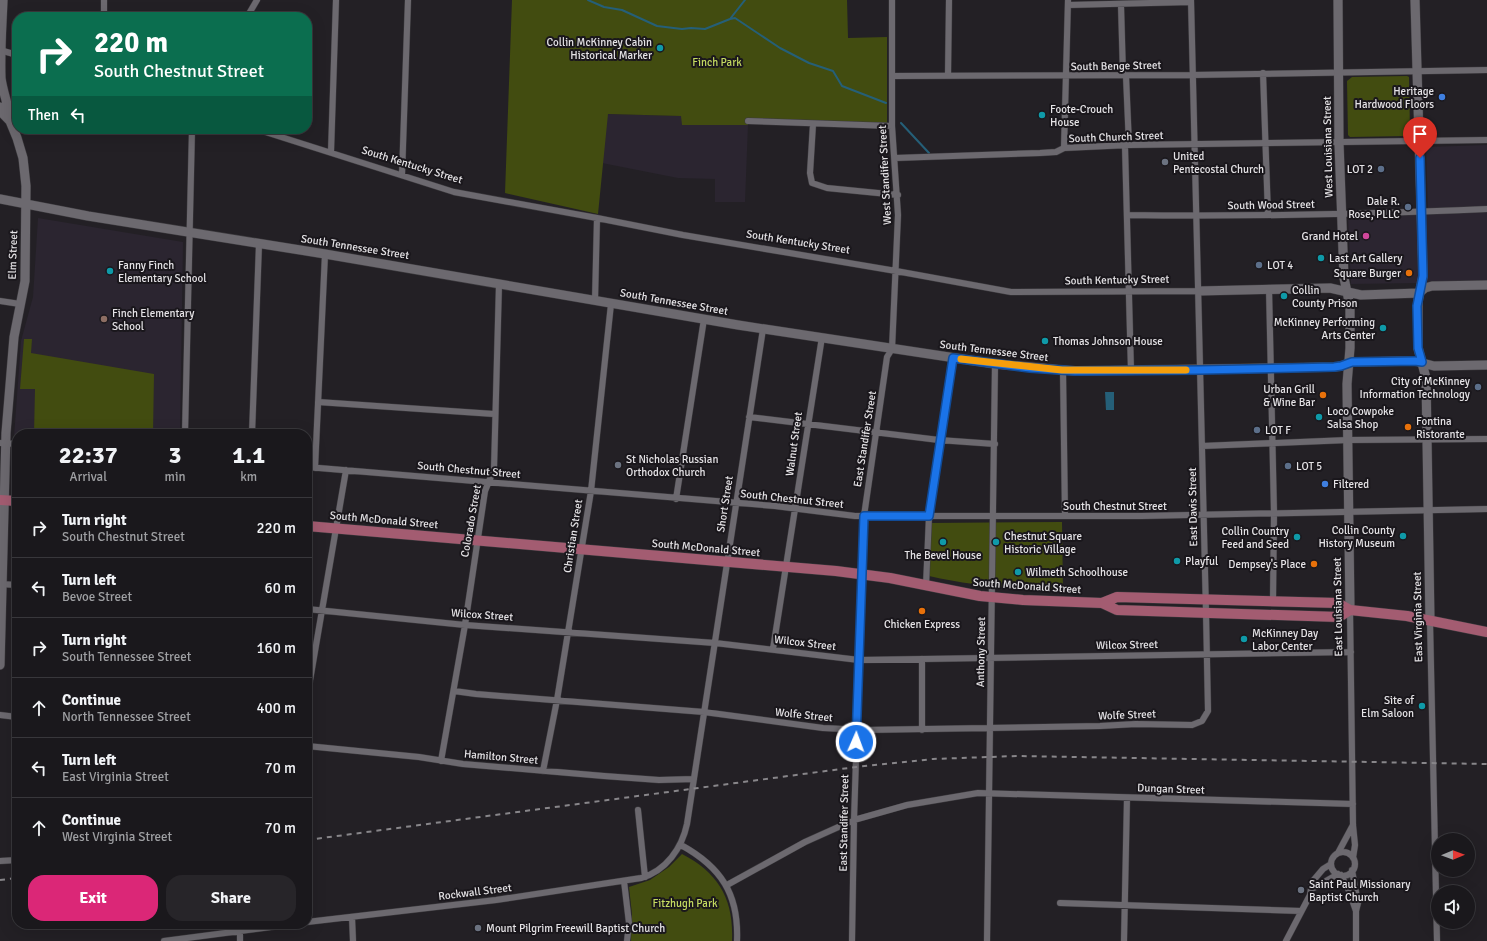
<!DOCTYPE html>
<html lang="en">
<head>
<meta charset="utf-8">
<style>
	:root { --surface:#1a181c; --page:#272529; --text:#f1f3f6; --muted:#9fa0a3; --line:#38373b; --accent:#db2777 }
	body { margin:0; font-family:Signika,sans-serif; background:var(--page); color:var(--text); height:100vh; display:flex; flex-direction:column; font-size:15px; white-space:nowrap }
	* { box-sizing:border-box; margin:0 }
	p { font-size:13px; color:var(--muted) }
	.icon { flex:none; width:22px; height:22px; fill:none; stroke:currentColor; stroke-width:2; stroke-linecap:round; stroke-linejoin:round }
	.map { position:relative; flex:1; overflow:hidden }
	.details { position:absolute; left:12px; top:429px; width:300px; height:500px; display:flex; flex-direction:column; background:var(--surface); border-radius:16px; box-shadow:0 4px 16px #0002,0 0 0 1px var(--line) }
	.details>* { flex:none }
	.hud { position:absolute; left:12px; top:12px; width:300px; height:122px; border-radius:16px; box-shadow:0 4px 16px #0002,0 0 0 1px var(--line); background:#0b6e4f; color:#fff; overflow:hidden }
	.needle { width:26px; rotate:89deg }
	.tools { position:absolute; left:1431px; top:833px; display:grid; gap:8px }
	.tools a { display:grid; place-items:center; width:44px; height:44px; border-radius:50%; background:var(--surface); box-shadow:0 4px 16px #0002,0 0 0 1px var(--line); font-size:20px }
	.pin { position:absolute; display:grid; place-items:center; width:34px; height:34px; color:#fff; margin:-41px -17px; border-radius:50% 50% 50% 0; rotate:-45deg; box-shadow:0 0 4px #0007 }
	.pin .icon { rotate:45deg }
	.me { position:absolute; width:44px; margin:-22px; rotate:2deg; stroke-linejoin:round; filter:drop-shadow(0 0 3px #0008) }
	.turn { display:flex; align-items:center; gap:14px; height:84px; padding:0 16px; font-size:18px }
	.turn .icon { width:52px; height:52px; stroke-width:2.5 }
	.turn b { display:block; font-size:28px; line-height:34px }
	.then { display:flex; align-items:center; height:38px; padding:0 16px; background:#0003; gap:8px; font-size:15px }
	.eta { display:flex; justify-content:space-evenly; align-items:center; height:68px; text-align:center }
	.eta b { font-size:24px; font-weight:700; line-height:28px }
	.button { display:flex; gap:8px; margin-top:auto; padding:8px 16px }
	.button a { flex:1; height:46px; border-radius:16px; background:var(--accent); color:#fff; font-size:16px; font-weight:700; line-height:46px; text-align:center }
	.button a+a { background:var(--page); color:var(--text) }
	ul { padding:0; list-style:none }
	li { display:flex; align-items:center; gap:12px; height:60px; padding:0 16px; border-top:1px solid var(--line) }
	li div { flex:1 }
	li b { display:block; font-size:15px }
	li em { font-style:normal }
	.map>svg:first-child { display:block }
	.built { fill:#2b2530 }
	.green { fill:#424c10 }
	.water { fill:#255f78 }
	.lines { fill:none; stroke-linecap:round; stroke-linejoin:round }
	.stream { stroke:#255f78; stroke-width:2 }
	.street-casing { stroke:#3c3a3e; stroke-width:7 }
	.secondary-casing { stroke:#3c3a3e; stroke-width:10 }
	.primary-casing { stroke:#3c3a3e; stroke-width:11 }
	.street { stroke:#6c696f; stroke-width:6 }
	.secondary { stroke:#6c696f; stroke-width:9 }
	.primary { stroke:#a35c71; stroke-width:10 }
	.rail { stroke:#88868a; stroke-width:2; stroke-dasharray:5 5; stroke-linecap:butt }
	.route-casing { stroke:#114b97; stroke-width:10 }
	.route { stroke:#1a73e8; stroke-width:7 }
	.slow { stroke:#f59e0b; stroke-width:7 }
	.culture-dot { fill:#0f9aa8; stroke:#1a171c; stroke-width:1.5 }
	.shop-dot { fill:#3f7fe0; stroke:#1a171c; stroke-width:1.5 }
	.worship-dot { fill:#6b7280; stroke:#1a171c; stroke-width:1.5 }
	.service-dot { fill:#5c6f8a; stroke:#1a171c; stroke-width:1.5 }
	.hotel-dot { fill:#d1479c; stroke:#1a171c; stroke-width:1.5 }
	.food-dot { fill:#e8710a; stroke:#1a171c; stroke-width:1.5 }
	.education-dot { fill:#8d6e63; stroke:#1a171c; stroke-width:1.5 }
	.labels { text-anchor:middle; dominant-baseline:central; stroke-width:4; stroke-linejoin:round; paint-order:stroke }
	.poi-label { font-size:11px; fill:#e5e3e6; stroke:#1a171c; text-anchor:start }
	.park-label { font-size:11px; fill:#c5db61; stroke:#1a171c }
	.street-label { font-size:11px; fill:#e5e3e6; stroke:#1a171c }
</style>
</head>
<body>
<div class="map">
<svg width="1487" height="941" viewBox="0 0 1487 941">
	<rect width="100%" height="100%" fill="#232025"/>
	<path class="built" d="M607,114L682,116V125H748L745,202H715V179L678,178L602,163Z
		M1487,145V282L1351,284L1348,216L1428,214L1426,147Z
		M38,218L183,242L180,434H17V437H14L21,341L33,297Z"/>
	<path class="green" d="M512,0H847L848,38L887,37V124L748,118V125H682L681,116L608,114L598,214L505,193Z
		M1407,76L1409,77L1410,133L1407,136L1350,137L1348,135L1347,81L1352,77Z
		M24,339H32L31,353L154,374L153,434H34L35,389H20Z
		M1062,522L1063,591C1017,590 974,586 929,576L930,523Z
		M682,854C719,873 734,900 732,941H631L632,914L629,887L650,880L669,867Z"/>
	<path class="water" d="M1105,392H1114V410H1106Z"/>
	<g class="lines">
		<path class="stream" d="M588,0L604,7L622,10L657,26L682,29L691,28L705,29L730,19L745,0
			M730,19L735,18L780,48L809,63L833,71L842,86L886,103
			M901,123L929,153"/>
		<g class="street-casing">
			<path id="street" d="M1068,5L1191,2
				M1121,5L1123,75
				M104,17V0
				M247,17L257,0
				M0,50L17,55
				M1263,73L1268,215
				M892,76L1192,75L1487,70
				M948,76L949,0
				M1126,76L1129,145
				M748,121L892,126
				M813,124L810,173L812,183L827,188L898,195
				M256,129L454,192L597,218L683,235L896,271L1011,292L1199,291
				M1125,146L1131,371
				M1064,148L1068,0
				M331,152L336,0
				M895,158L1040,153L1056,152L1064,148L1129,145L1487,140
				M402,175L408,0
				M1127,215C1247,217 1367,214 1487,209
				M1269,288L1274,513L1273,601
				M0,301L20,304
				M595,301L597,218
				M1063,370L1065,516
				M318,402L494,414
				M749,417L939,440L995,444
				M185,434L192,129
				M252,434L259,244
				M0,443L17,444
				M1202,446L1348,440L1487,439
				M307,467L775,506L855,516H1141L1487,509
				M315,468L325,254
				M676,499L704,319
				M0,584L17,585
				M926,586L929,516L953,358
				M307,609L465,625L715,643L859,660L1351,652
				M1350,610L1353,825L1355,845L1353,858
				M1430,621L1437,941
				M773,649L822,337
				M454,691L476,694L704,712L823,728L864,730L1100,726L1136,724L1192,725L1202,721L1208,711L1206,612L1191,0
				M307,698L346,470
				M0,715L17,717
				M922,730V659
				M307,746L419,757L463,764L604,776L659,780L694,779
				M441,761L465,625L485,491L494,469L499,284
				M543,771L557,700L591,491L611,304
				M638,810L645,877
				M681,845C721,867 739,894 737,941
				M1331 864a12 12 0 1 1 24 0a12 12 0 1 1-24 0Z
				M1338,853L1353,825
				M0,861L17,860
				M1352,870L1358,903L1356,911V941
				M1341,875L1349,891L1356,911
				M624,881L629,923L627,941
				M727,885L805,842L854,820L907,805L978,793L1353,804
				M1312,889L1338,874
				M1060,903L1301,911
				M352,917L353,941
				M307,922L496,900L641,878C666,871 682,848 687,824L763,329
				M164,941L294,924
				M240,941V924
				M852,941L854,820L864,516L887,357L892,349L898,215L892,126V0
				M987,941L995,364
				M1124,941L1127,798
				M1286,941L1310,895L1312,882L1323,869L1331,864"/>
		</g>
		<g class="secondary-casing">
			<path id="secondary" d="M3,0C2,26 0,52 1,78C3,93 9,106 10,121
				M1338,0L1339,143L1344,278L1350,306V348L1347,384L1350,610
				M1415,0L1423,276L1418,301V348L1426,378L1430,621
				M0,107L3,114L10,121L17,138L23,158L26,186L25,281L14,337L6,433L0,665
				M0,199L88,216L325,254L738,325L995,364L1075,371L1334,367L1341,366L1352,362L1407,361H1415L1434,366L1487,365
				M1199,291L1330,288L1361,295L1419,293L1425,288L1432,286L1487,285"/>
		</g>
		<g class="primary-casing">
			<path id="primary" d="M0,500L17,501
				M307,526L836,571L890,578L980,596L1023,600L1102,603L1117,610L1339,617L1350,610
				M1102,603L1117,597L1338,603L1350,610L1407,616L1487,632"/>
		</g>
		<use href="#street" class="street"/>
		<use href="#secondary" class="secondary"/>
		<use href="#primary" class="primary"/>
		<path class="rail" d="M307,840L856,767L933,759L1017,756L1487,764
			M0,880L17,878"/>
	</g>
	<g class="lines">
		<g class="route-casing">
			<path id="route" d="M856,742L864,516H929L953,358L1030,368L1075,371L1200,370L1334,367L1341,366L1352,362L1415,361L1422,362L1418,348L1417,306L1423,276L1420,158"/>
		</g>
		<use href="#route" class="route"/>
		<path class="slow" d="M961,359L1062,370H1186"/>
	</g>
	<g class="culture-dot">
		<circle cx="660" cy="48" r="4"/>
		<circle cx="1042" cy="115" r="4"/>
		<circle cx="1321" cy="258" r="4"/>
		<circle cx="110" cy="271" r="4"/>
		<circle cx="1284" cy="296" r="4"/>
		<circle cx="1383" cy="328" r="4"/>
		<circle cx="1045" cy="341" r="4"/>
		<circle cx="1319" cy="417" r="4"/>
		<circle cx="1403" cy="536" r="4"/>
		<circle cx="1297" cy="537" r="4"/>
		<circle cx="943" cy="542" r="4"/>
		<circle cx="996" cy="542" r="4"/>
		<circle cx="1177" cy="561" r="4"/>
		<circle cx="1018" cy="572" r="4"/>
		<circle cx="1244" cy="639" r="4"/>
		<circle cx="1422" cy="706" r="4"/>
	</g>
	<g class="shop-dot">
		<circle cx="1442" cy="97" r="4"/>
		<circle cx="1325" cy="484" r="4"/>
	</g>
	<g class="worship-dot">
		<circle cx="1165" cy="162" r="4"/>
		<circle cx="618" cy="465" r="4"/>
		<circle cx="1301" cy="890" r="4"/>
		<circle cx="478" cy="928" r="4"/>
	</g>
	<g class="service-dot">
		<circle cx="1381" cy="169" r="4"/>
		<circle cx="1408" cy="207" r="4"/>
		<circle cx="1259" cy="265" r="4"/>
		<circle cx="1478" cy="387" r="4"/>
		<circle cx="1257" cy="430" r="4"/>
		<circle cx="1288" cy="466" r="4"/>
	</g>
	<circle class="hotel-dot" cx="1366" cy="236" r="4"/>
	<g class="food-dot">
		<circle cx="1409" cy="273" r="4"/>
		<circle cx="1323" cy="395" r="4"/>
		<circle cx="1408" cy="427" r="4"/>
		<circle cx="1314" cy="564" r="4"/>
		<circle cx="922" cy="611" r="4"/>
	</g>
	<circle class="education-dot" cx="104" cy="319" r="4"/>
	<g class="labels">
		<g class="poi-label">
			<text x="652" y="42" text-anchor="end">Collin McKinney Cabin<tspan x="652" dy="13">Historical Marker</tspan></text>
			<text x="1434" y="91" text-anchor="end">Heritage<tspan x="1434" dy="13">Hardwood Floors</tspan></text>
			<text x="1050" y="109">Foote-Crouch<tspan x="1050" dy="13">House</tspan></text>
			<text x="1173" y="156">United<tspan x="1173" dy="13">Pentecostal Church</tspan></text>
			<text x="1373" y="169" text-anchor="end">LOT 2</text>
			<text x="1400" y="201" text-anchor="end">Dale R.<tspan x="1400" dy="13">Rose, PLLC</tspan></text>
			<text x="1358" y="236" text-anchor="end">Grand Hotel</text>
			<text x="1329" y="258">Last Art Gallery</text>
			<text x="118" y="265">Fanny Finch<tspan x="118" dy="13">Elementary School</tspan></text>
			<text x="1267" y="265">LOT 4</text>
			<text x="1401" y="273" text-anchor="end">Square Burger</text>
			<text x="1292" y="290">Collin<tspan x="1292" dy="13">County Prison</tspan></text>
			<text x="112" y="313">Finch Elementary<tspan x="112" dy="13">School</tspan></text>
			<text x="1375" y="322" text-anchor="end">McKinney Performing<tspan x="1375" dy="13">Arts Center</tspan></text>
			<text x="1053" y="341">Thomas Johnson House</text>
			<text x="1470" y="381" text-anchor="end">City of McKinney<tspan x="1470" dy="13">Information Technology</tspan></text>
			<text x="1315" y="389" text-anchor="end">Urban Grill<tspan x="1315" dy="13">&amp; Wine Bar</tspan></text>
			<text x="1327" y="411">Loco Cowpoke<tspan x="1327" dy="13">Salsa Shop</tspan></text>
			<text x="1416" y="421">Fontina<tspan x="1416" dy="13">Ristorante</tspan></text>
			<text x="1265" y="430">LOT F</text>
			<text x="626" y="459">St Nicholas Russian<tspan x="626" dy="13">Orthodox Church</tspan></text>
			<text x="1296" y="466">LOT 5</text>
			<text x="1333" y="484">Filtered</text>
			<text x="1395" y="530" text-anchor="end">Collin County<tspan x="1395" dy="13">History Museum</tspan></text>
			<text x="1289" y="531" text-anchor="end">Collin Country<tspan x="1289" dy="13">Feed and Seed</tspan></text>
			<text x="1004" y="536">Chestnut Square<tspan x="1004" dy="13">Historic Village</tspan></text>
			<text x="943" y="555" text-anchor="middle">The Bevel House</text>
			<text x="1185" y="561">Playful</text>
			<text x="1306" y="564" text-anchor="end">Dempsey's Place</text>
			<text x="1026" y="572">Wilmeth Schoolhouse</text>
			<text x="922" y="624" text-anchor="middle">Chicken Express</text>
			<text x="1252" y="633">McKinney Day<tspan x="1252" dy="13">Labor Center</tspan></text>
			<text x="1414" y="700" text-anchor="end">Site of<tspan x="1414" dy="13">Elm Saloon</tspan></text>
			<text x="1309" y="884">Saint Paul Missionary<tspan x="1309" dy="13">Baptist Church</tspan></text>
			<text x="486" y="928">Mount Pilgrim Freewill Baptist Church</text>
		</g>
		<g class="park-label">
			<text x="717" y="62">Finch Park</text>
			<text x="685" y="903">Fitzhugh Park</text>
		</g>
		<g class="street-label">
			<text transform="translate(1116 66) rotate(-1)">South Benge Street</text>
			<text transform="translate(1116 137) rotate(-2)">South Church Street</text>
			<text transform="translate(1328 147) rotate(-91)">West Louisiana Street</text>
			<text transform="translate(412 165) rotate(17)">South Kentucky Street</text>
			<text transform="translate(885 175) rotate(-93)">West Standifer Street</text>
			<text transform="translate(1271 205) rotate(-1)">South Wood Street</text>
			<text transform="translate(798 242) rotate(9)">South Kentucky Street</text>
			<text transform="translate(355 247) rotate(9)">South Tennessee Street</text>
			<text transform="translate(13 255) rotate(-88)">Elm Street</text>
			<text transform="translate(1117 280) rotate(-1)">South Kentucky Street</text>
			<text transform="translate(674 302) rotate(10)">South Tennessee Street</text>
			<text transform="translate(994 351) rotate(7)">South Tennessee Street</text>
			<text transform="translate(865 439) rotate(-81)">East Standifer Street</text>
			<text transform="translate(794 444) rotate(-82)">Walnut Street</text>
			<text transform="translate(469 470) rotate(5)">South Chestnut Street</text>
			<text transform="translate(792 499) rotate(6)">South Chestnut Street</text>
			<text transform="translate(725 504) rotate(-81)">Short Street</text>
			<text x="1115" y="506">South Chestnut Street</text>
			<text transform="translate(1193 507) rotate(-91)">East Davis Street</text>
			<text transform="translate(384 520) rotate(5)">South McDonald Street</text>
			<text transform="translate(471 521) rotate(-80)">Colorado Street</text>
			<text transform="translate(573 536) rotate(-81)">Christian Street</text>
			<text transform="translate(706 548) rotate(5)">South McDonald Street</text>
			<text transform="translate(1027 586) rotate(4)">South McDonald Street</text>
			<text transform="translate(1338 607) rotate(-91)">East Louisiana Street</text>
			<text transform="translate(482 615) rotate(4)">Wilcox Street</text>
			<text transform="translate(1418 617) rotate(-91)">East Virginia Street</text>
			<text transform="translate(805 643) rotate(7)">Wilcox Street</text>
			<text transform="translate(1127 645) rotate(-1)">Wilcox Street</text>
			<text transform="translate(981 652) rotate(-89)">Anthony Street</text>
			<text transform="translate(804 715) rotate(6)">Wolfe Street</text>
			<text transform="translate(1127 715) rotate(-2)">Wolfe Street</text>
			<text transform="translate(501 757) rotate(5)">Hamilton Street</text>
			<text transform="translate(1171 789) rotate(2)">Dungan Street</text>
			<text transform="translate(844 823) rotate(-89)">East Standifer Street</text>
			<text transform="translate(475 892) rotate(-7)">Rockwall Street</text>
		</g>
	</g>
</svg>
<div class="tools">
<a><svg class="needle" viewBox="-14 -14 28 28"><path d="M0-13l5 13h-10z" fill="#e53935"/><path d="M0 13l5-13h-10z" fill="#9fa0a3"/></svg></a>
<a><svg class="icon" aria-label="sound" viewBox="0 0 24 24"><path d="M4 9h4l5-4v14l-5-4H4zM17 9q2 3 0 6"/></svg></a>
</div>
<div class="pin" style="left:1420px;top:158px;background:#d93025"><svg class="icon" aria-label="arrive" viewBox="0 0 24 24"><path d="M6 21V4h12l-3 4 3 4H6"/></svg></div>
<svg class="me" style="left:856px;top:742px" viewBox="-20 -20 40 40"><circle r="17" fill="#1a73e8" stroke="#fff" stroke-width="3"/><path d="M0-11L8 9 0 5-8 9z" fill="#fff"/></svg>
<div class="hud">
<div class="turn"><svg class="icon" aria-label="right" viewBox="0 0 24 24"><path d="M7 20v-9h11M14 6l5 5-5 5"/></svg><div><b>220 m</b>South Chestnut Street</div></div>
<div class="then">Then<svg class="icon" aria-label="left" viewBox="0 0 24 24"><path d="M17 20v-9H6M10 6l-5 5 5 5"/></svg></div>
</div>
<section class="details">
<div class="eta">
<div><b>22:37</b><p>Arrival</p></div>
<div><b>3</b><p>min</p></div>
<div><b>1.1</b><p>km</p></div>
</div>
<ul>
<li><svg class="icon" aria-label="right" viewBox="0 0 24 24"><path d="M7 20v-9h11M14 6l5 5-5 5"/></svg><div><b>Turn right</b><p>South Chestnut Street</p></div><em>220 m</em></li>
<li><svg class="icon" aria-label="left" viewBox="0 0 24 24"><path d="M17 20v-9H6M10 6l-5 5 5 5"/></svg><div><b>Turn left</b><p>Bevoe Street</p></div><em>60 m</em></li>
<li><svg class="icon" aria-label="right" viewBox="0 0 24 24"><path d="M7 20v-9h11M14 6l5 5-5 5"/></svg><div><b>Turn right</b><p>South Tennessee Street</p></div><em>160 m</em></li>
<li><svg class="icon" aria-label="ahead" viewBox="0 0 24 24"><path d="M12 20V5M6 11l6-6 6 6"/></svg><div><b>Continue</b><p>North Tennessee Street</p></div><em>400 m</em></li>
<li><svg class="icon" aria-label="left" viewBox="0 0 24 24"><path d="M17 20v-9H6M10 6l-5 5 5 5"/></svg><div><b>Turn left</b><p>East Virginia Street</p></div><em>70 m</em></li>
<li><svg class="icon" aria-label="ahead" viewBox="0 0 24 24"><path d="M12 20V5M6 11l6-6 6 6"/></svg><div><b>Continue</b><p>West Virginia Street</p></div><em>70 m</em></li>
</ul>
<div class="button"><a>Exit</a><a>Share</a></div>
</section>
</div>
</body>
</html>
